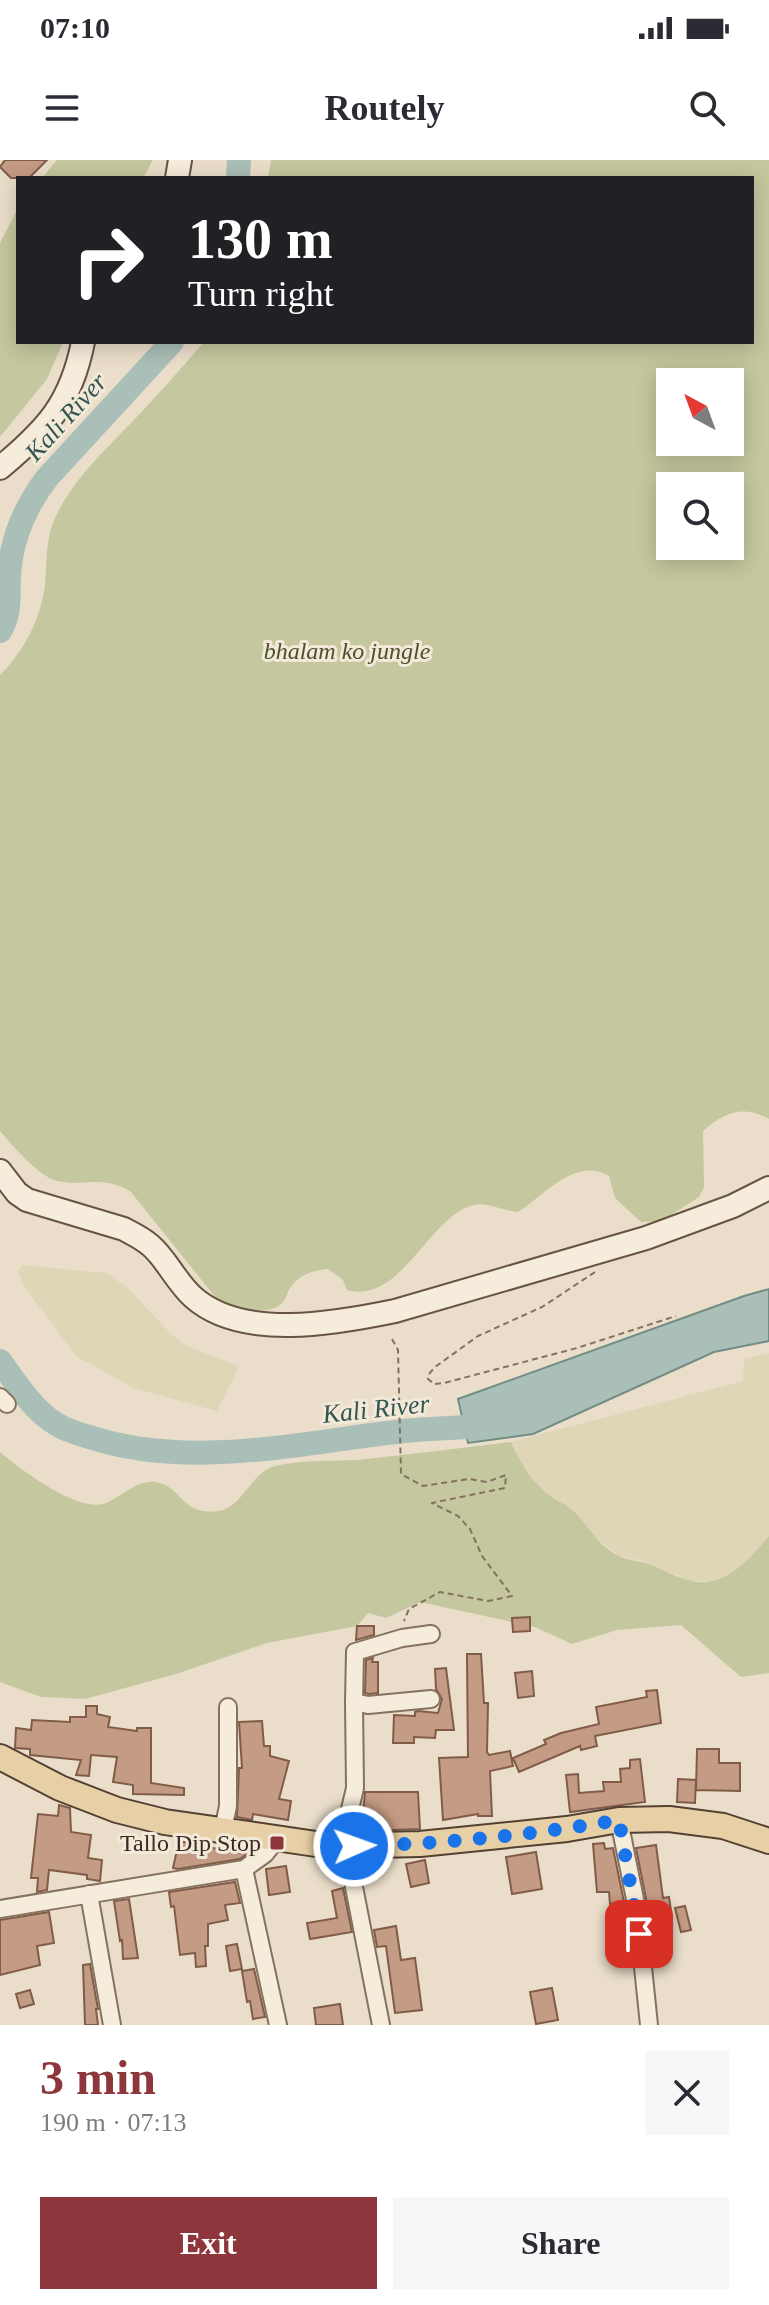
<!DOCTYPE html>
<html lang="en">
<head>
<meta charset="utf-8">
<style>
	:root { --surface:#fff; --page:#f7f7f7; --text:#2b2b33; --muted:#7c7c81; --accent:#8d363c }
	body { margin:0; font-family:Georgia,serif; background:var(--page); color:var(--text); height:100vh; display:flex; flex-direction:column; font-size:30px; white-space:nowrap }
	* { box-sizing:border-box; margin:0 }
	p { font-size:26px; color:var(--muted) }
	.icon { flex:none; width:44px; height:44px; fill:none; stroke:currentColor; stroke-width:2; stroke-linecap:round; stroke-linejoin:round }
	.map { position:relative; height:1865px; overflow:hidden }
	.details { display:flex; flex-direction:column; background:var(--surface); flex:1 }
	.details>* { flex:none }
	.top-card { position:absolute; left:16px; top:16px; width:738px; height:168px; border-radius:0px; box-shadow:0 4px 20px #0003; background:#202124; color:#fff; overflow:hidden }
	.needle { width:52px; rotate:319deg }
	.fabs { position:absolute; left:656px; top:208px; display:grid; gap:16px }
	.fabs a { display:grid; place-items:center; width:88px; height:88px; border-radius:0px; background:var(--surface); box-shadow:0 4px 20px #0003; font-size:40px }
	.pin { position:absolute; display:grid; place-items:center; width:68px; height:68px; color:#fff; margin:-34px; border-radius:16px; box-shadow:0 4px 12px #0006 }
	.me { position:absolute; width:88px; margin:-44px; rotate:88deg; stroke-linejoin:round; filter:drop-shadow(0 0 6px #0008) }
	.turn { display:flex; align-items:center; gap:28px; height:168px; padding:0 40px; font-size:36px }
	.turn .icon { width:104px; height:104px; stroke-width:2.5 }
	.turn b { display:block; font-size:56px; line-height:68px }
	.round { display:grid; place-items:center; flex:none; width:84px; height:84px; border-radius:0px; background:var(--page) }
	.head { display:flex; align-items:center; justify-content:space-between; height:136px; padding:0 40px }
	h1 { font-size:48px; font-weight:700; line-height:60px; color:var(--accent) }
	.cta { display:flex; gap:16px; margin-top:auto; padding:16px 40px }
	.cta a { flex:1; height:92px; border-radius:0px; background:var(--accent); color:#fff; font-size:32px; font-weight:700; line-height:92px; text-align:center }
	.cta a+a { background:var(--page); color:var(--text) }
	.status { display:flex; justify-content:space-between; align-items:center; height:56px; padding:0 40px; background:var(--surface); direction:ltr }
	.status svg { height:22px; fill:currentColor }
	header { display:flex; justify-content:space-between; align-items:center; height:104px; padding:0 40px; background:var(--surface); font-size:36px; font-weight:700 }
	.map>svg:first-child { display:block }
	.farmland { fill:#dfd6b8 }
	.green { fill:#c5c79e; fill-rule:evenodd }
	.water { fill:#aabfb7; stroke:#718d84; stroke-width:2 }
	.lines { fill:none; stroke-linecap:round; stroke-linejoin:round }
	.river { stroke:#aabfb7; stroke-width:24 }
	.building { fill:#c49b84; stroke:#815c48; stroke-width:2 }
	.street-casing { stroke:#857160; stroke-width:20 }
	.secondary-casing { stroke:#675343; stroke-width:26 }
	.primary-casing { stroke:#534033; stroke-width:28 }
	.path { stroke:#857160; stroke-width:2; stroke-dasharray:6 4; stroke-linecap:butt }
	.street { stroke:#f6ecdc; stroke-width:16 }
	.secondary { stroke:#f6ecdc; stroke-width:22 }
	.primary { stroke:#e8d0a6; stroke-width:24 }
	.route { stroke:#1a73e8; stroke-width:14; stroke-dasharray:0 25.2 }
	.poi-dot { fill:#8d363c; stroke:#f2e9d8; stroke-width:3 }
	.labels { text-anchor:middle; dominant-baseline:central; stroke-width:6; stroke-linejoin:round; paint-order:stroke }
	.park-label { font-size:24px; font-style:italic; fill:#4a512b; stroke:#f2e9d8 }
	.poi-label { font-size:24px; fill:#372b22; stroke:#f2e9d8; text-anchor:end }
	.water-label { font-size:26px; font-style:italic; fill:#335551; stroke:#f2e9d8 }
</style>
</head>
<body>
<div class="status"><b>07:10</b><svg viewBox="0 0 49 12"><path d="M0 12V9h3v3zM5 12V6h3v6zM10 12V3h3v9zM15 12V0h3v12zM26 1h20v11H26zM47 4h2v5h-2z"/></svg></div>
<header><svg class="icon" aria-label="menu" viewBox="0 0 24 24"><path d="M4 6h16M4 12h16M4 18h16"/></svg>Routely<svg class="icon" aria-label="search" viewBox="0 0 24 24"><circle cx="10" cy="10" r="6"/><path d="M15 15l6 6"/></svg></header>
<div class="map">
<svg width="769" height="1865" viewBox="0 0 769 1865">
	<rect width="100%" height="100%" fill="#eadeca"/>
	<path class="farmland" d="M22,1105L106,1113L127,1127L170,1173L185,1185L236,1205L238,1209L217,1251L133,1228L76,1196L24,1126L18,1112Z
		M769,1193V1376L742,1406L731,1414L712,1421H690L643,1401L619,1396L588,1371L572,1350L551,1337L537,1324L520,1302L511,1282L743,1221L744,1199Z"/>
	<path class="green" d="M57,0H153L143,18H42Z
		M271,0H769V959C743,944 723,953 703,971L704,1027L699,1037L662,1061L641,1062L615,1038L609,1016C575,996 545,1035 518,1052C501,1051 486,1040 470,1046C428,1060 399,1145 347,1130L343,1120L328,1109C312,1111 300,1114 290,1128C286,1134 287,1139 281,1144C266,1157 230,1149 216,1138L131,1032C103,1014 84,1027 57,1021C38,1016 13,986 0,971V515C24,491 41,459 45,424C47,401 45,380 55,358C72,321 103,292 131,263C156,237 180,210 204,182H752V18H268ZM670,222H730V282H670ZM670,326H730V386H670Z
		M18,48V182H63L47,219L0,277V83Z
		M511,1282C520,1303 532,1322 550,1336C557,1341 565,1344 571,1349C587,1362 596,1385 619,1396C630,1401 643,1401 654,1406C672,1414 692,1426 712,1421C737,1415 752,1395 769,1376V1513L741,1517L681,1465L617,1470L572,1484L535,1467L420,1442L386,1458L368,1453L357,1466L267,1483L176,1514L85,1539L41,1537L0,1522V1292C20,1309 79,1354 106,1343C120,1337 139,1319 155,1322C183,1326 180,1356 219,1351C243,1347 250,1313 275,1306C303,1299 336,1302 366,1299C414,1294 463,1288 511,1282Z"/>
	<path class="water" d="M769,1129V1181L714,1192L533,1274L468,1283L458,1239L744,1136Z"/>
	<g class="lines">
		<path class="river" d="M238,18L239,0
			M0,471C11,453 8,437 9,416C11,379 25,347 47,318L172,182
			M0,1201C15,1222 34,1251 56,1264C69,1272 83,1275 96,1279C195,1309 304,1282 404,1271C434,1268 465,1268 495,1265"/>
	</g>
	<path class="building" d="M5,0H47L29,18H11L0,7Z
		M530,1457V1471L513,1472L512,1458Z
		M357,1466H374V1475L356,1480Z
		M467,1494H481L484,1543H488L487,1592L489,1595L510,1591L513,1606L490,1611L492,1656H478V1654L443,1660L439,1598L468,1597Z
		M373,1498L372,1502H378V1533L369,1534L365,1533L366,1500Z
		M446,1508L454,1570H436L435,1578L414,1577V1583H393L394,1555L415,1556V1552L418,1551L438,1553L442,1539L436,1529L435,1509Z
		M532,1511L534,1536L518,1538L515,1513Z
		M657,1530L661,1563L595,1576L597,1586L581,1590L580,1586L519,1612L513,1598L546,1584L544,1580L561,1573L599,1564L596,1547L647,1537L646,1531Z
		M86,1546H97V1554L110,1557L108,1567L137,1571V1568H151V1623L184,1628V1635L133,1634V1625L113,1622L117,1597L91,1595L89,1616L76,1615L81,1600L30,1595V1589L15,1588L16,1568L31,1570L32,1560L70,1562V1557H86Z
		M262,1561L264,1586H270V1596L289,1601L279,1639L291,1641L288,1660L253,1654L252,1660L237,1657L239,1608H242L239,1562Z
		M697,1589H719V1603H740V1631L696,1630Z
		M640,1599L645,1642L570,1652L566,1615L578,1614L579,1633L604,1631L603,1622H621L620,1609L630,1608V1600Z
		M678,1619L696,1620L695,1643L677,1642Z
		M365,1632H418L420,1669L392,1670L362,1666Z
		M59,1645L70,1648L71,1672L91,1675L88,1698L102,1700L100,1721L87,1719V1715L49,1710L47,1730L37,1732L38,1718H31L38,1654L58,1656Z
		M179,1681L218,1689L247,1694L240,1699L178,1709L173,1708Z
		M604,1683L605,1689L613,1688L624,1742L610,1744L609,1732H597L593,1684Z
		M656,1685L663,1738L669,1737L671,1751L649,1754L636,1688Z
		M536,1692L542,1729L512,1734L506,1697Z
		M425,1700L429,1723L411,1727L406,1704Z
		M286,1706L290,1732L269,1735L266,1709Z
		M235,1722L240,1743L225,1745L228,1760L208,1764V1786H205L206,1806L196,1807L195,1793L180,1795L174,1746L171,1747L169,1732Z
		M343,1728L352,1772L310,1779L307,1763L337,1758L332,1731Z
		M129,1739L138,1798L123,1799L122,1780L120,1781L114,1741Z
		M685,1746L691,1770L681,1772L675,1748Z
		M49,1752L54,1783L37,1786L40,1805L0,1815V1760Z
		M396,1766L401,1800L415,1798L422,1850L395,1853L386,1786L377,1787L374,1770Z
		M237,1784L242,1809L230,1811L226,1786Z
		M90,1804L98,1849H96L98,1865H85L83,1805Z
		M254,1809L265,1857L253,1859L250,1841L247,1842L242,1811Z
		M552,1828L558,1860L536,1864L530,1832Z
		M30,1830L34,1844L20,1848L16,1834Z
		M340,1844L343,1865H316L314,1848Z"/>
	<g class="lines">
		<g class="street-casing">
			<path id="street" d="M0,1237L7,1244
				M354,1542L355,1492L402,1478L431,1474
				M619,1660L637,1749L649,1865
				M223,1670L228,1646V1547
				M330,1686L347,1662L355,1628L354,1542L368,1545L431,1539
				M354,1686V1727L381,1865
				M244,1709L278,1865
				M89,1734L112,1865
				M0,1749L244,1709L265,1694L276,1680"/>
		</g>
		<g class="secondary-casing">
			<path id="secondary" d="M177,18L180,0
				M0,308C47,269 71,243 83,182
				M0,1011L17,1033L27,1040L124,1069C133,1074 142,1078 150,1085C166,1098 176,1122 193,1137C242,1181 337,1163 395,1151L646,1078L733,1046L769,1028"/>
		</g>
		<g class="primary-casing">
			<path id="primary" d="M0,1597L60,1628L117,1650L165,1662L330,1686L420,1684L567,1669L619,1660L669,1659L723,1666L769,1681"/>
		</g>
		<path class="path" d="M595,1112L542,1147L478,1176L435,1207L429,1214L428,1219L434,1224L444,1223L577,1188L676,1156
			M392,1179L398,1190L401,1314L423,1326L469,1319L487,1322L506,1315L505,1328L432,1343L458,1356L470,1369L482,1396L512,1436L488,1441L440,1432L409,1449L404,1461"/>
		<use href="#street" class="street"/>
		<use href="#secondary" class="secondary"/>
		<use href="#primary" class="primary"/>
	</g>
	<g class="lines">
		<path class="route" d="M354,1686C443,1684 531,1675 619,1660L639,1774"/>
	</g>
	<rect class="poi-dot" x="269" y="1675" width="16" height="16" rx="4"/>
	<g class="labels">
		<g class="park-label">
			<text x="347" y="491">bhalam ko jungle</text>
		</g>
		<g class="poi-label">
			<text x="261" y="1683">Tallo Dip Stop</text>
		</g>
		<g class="water-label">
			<text transform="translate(66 257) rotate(-48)">Kali River</text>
			<text transform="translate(376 1249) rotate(-6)">Kali River</text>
		</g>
	</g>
</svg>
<div class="fabs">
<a><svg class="needle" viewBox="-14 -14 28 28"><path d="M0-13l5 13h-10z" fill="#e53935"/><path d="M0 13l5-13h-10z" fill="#7c7c81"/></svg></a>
<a><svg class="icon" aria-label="search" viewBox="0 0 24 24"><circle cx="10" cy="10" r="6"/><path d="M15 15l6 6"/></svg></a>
</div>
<div class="pin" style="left:639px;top:1774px;background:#d93025"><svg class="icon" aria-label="arrive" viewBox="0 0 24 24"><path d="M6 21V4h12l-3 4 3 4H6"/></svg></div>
<svg class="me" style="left:354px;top:1686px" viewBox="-20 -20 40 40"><circle r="17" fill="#1a73e8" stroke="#fff" stroke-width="3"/><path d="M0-11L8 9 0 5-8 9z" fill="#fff"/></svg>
<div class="top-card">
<div class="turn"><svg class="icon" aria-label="right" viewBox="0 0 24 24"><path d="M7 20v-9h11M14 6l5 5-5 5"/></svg><div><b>130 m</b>Turn right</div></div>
</div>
</div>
<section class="details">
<div class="head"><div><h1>3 min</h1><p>190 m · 07:13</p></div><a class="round"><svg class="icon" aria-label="close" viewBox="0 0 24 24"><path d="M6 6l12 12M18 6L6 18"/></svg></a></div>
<div class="cta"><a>Exit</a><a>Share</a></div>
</section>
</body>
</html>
